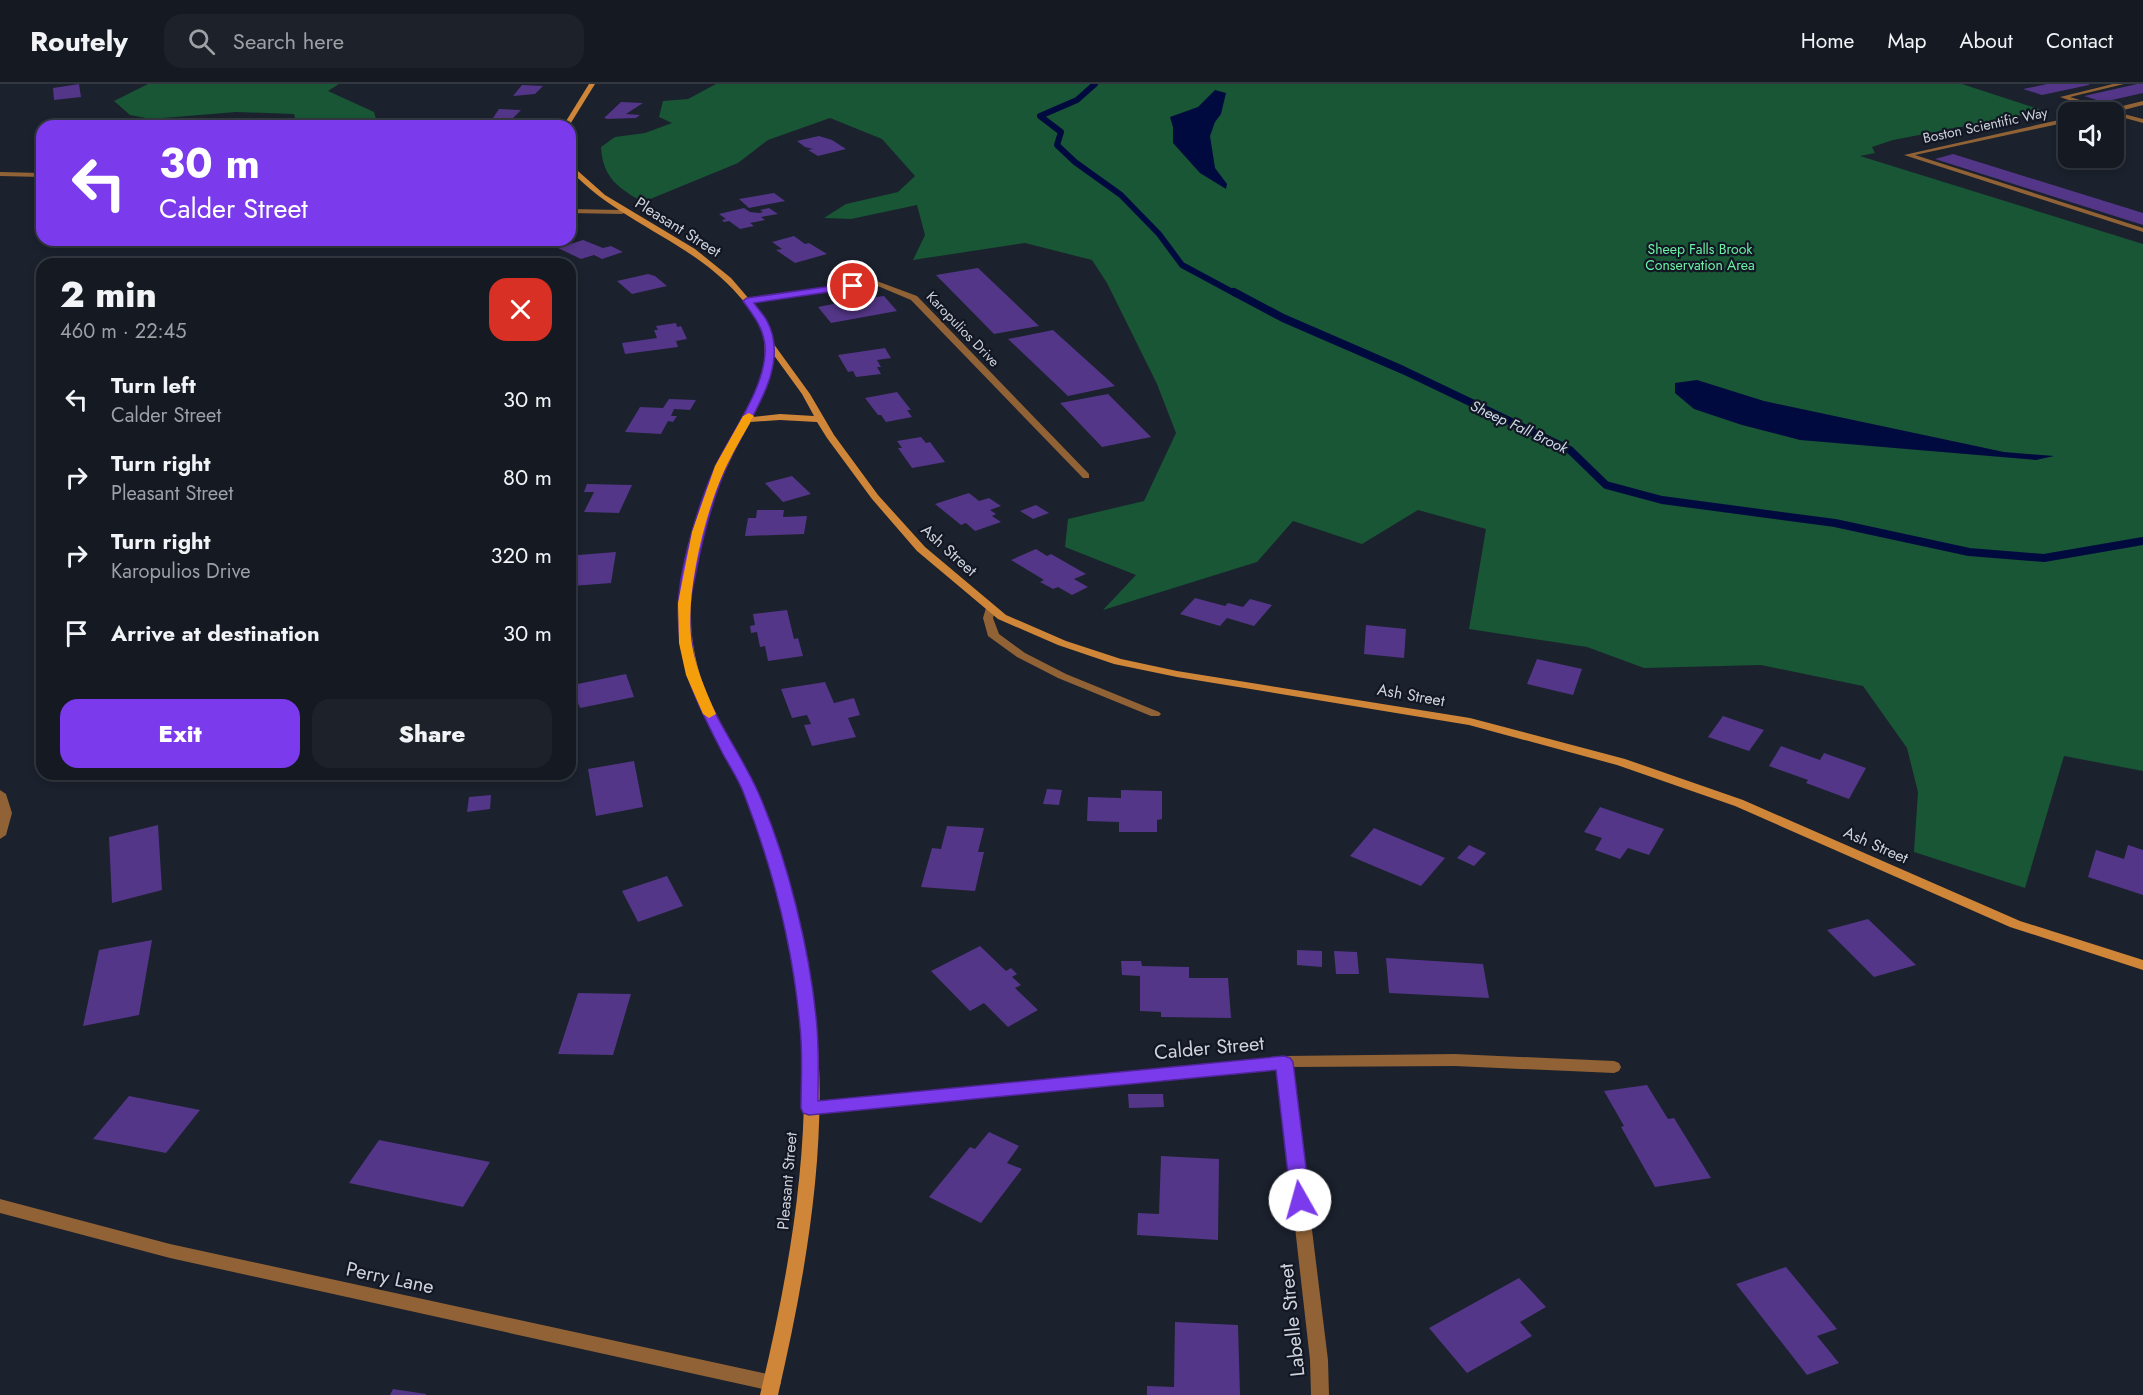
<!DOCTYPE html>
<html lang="en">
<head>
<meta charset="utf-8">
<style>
	:root { --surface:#141922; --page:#1d222a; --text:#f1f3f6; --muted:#9da0a5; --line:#333840; --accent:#7c3aed }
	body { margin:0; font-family:Jost,sans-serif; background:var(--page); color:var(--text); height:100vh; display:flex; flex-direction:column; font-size:22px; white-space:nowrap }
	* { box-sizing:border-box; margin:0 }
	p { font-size:20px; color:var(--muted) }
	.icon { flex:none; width:33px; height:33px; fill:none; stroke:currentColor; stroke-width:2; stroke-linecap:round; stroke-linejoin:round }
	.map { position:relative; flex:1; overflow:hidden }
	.drawer { position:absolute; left:36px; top:174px; width:540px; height:522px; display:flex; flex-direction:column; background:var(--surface); border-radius:18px; box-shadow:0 3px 9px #0003,0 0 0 2px var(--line) }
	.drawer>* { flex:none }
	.banner { position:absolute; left:36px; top:36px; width:540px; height:126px; border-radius:18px; box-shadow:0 3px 9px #0003,0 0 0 2px var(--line); background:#7c3aed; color:#fff; overflow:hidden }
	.tools { position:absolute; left:2058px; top:18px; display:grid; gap:12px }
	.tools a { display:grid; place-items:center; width:66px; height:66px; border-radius:12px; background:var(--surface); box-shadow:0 3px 9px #0003,0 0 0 2px var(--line); font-size:30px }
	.pin { position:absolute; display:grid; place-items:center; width:51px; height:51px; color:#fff; margin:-26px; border:3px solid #fff; border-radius:50%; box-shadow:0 2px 6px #0007 }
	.me { position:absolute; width:66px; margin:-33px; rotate:353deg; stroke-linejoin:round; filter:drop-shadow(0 0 4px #0008) }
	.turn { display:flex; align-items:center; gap:21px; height:126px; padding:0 24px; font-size:27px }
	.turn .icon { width:78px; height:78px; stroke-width:2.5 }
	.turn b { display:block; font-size:42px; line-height:51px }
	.round { display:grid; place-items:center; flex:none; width:63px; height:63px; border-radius:18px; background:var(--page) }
	.headline { display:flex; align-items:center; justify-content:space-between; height:102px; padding:0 24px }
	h1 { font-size:36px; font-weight:800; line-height:45px }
	.primary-button { display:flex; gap:12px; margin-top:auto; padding:12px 24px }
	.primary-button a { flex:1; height:69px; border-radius:18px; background:var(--accent); color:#fff; font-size:24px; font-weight:800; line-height:69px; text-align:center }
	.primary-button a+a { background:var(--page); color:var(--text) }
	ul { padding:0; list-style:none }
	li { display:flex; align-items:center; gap:18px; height:78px; padding:0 24px }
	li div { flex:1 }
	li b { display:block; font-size:22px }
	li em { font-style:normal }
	header { display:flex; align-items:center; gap:36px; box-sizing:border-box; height:84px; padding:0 30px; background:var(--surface); border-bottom:2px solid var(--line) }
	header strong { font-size:28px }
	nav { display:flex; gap:33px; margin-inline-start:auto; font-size:21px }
	.search { width:420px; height:54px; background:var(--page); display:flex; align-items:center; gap:15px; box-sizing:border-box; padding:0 21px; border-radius:18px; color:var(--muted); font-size:22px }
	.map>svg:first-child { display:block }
	.green { fill:#185635 }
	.water { fill:#000a3f }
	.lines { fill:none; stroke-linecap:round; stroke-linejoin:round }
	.stream-far1 { stroke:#000a3f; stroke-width:6 }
	.stream { stroke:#000a3f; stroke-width:8 }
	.building { fill:#533687 }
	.lane { fill:#906235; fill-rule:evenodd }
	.street { fill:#906235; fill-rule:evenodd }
	.secondary { fill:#d08638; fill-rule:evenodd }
	.route { fill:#7c3aed; stroke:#51269a; stroke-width:1.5 }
	.slow { fill:#f59e0b }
	.labels { text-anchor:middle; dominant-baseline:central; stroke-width:4.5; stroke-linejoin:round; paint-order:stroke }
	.far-street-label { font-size:14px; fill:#ced2da; stroke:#121723 }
	.far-park-label { font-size:14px; fill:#6cf1a5; stroke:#121723 }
	.far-water-label { font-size:15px; font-style:italic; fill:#cddaef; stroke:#121723 }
	.street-label { font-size:16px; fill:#ced2da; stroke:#121723 }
	.near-street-label { font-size:20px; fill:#ced2da; stroke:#121723 }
</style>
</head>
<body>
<header>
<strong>Routely</strong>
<div class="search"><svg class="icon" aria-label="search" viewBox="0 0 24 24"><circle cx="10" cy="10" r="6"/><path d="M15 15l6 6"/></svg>Search here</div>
<nav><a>Home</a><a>Map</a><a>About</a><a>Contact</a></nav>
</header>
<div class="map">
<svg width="2143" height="1311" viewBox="0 0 2143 1311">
	<rect width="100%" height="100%" fill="#1b212d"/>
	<path class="green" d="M148,0H339L328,7L374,28L378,42H297L294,30L236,28L151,35L130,31L114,17Z
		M716,0H1962L2045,27L1893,56L1872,63L1875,69L1860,72L2143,160V687L2064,672L2025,804L1914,768L1918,708L1907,664L1863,602L1761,581L1644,584L1587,563L1469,545L1486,445L1418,426L1362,460L1293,437L1257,478L1103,526L1136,491L1065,463L1068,435L1144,417L1176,349L1157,300L1107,199L1092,176L1025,159L913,176L925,151L917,121L851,135L824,134L846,120L898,108L915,92L882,55L830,34L768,56L738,79L643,118C618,104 603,94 601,63L615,53L645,49L672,39L659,33L663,17L688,15Z"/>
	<path class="water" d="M1215,6L1226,9L1221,30L1215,38L1210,52L1215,84L1227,100L1226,105L1200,89L1173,59V43L1170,33L1198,23Z
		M1697,296L1764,317L2004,368L2054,372L2036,376L1800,356L1742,341L1694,325L1675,309V299Z"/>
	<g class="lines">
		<path class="stream-far1" d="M1095,0L1077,16L1040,32L1061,48L1057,61L1075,78L1121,111L1159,150L1182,181L1236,210"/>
		<path class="stream" d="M1234,208L1283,234L1403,286L1570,366L1606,401L1662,416L1835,439L1969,468L2044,474L2143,457"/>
	</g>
	<path class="building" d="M79,0L81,13L54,16L53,4Z
		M2047,0H2089V1L2042,11L2023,5Z
		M2137,0H2143V9L2103,18L2084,12Z
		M522,1L543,2L535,10L513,12Z
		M621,18L643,19L626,30L640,31L636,34L605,35L607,34H604Z
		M499,25L521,26L513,34L491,37Z
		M819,52L832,56L846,65L818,72L808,66L813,65L805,63L797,57Z
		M1953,70L2143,129V141L1935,75Z
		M774,109L785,117L749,124L739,115Z
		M744,124L750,128L759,129L763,128L760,126L769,124L778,130L761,133L765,136L750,139L754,142L740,145L729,137L724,138L722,136L726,135L719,130Z
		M794,152L805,160L809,159L827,170L795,179L776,166L782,165L772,158Z
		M583,156L603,164L611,162L623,168L602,175L594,171L581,175L558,164Z
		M978,184L1039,242L994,250L936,191Z
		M648,190L655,192L667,202L632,210L617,197Z
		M874,212L876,213L884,212L897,227L831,239L818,223Z
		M676,239L677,243L681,242L687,255L676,257L678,263L625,270L622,259L657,254L654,246H658L656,242Z
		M1053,246L1115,302L1068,312L1008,255Z
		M885,264L891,274L877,276L881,283H877L881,290L856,293L853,287L848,288L838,271Z
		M897,308L911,326H907L912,333L886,338L881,331H878L865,314Z
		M1108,310L1151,353L1102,363L1060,319Z
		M669,315L696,316L690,326L674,325L671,332H677L673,338L668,337L661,350L625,348L640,323L663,324Z
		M921,353L926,359L930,358L945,378L912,384L898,364H902L897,357Z
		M792,392L811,410L783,418L765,399Z
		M587,400L632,401L619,429L584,428L594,408H584Z
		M969,409L979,417L989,414L1001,422L990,426L996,430L992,432L1001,438L975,447L966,439L961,441L935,420Z
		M1036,421L1049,429L1033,435L1020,427Z
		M757,426H784L783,433L807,432L804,450L745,452L748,434H756Z
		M1036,465L1047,472L1051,470L1086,490L1074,495L1088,503L1072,511L1058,503L1053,505L1040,498L1044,496L1011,476Z
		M616,468L611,499L572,502L578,471Z
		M1195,514L1225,522L1228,519L1243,523L1250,515L1272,521L1254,542L1227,534L1220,542L1180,530Z
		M787,526L794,555L798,554L803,572L768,577L765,562L760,563L757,548L751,549L750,542L755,541L753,530Z
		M1366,541L1406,545L1404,574L1364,570Z
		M1537,575L1582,585L1573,611L1527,600Z
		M626,590L634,613L580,624L577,616L570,617V607L574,606L573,601Z
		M825,598L834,619L854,614L860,631L848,634L856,653L812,662L804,641L811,640L807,631L792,634L781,605Z
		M1723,632L1764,646L1749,667L1708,653Z
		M1781,662L1820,676L1824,669L1866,684L1849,715L1806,699L1808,696L1769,682Z
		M634,677L643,723L596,732L588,685Z
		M1047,705L1062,706L1059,721L1043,720Z
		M1121,706L1162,707V735L1157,736V748H1119V738L1087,737L1088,713L1121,714Z
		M491,711L490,725L467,728L469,713Z
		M1600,723L1664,745L1649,771L1628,764L1620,775L1595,766L1602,754L1584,748Z
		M158,741L162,806L112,819L109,753Z
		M947,742L984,744L978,768H984L975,807L921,803L932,764L941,765Z
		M1374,744L1445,774L1421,802L1350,772Z
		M1469,761L1486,769L1474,782L1457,774Z
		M2128,761L2143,766V811L2088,793L2096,766L2124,775Z
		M667,792L683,822L638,838L622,807Z
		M1868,835L1916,881L1874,893L1827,846Z
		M152,856L139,931L83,942L99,866Z
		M980,862L1006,887L1011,884L1017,890L1012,893L1021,901L1015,904L1038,926L1008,943L984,919L970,927L931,887Z
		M1297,866L1322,867V883L1297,881Z
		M1334,867L1357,868L1359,890H1336Z
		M1386,874L1483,880L1489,914L1389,909Z
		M1121,877H1141L1142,882L1189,883V894H1228L1231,934L1161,933V928L1140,927V892L1122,891Z
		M578,909L631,910L613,971L558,970Z
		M1647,1001L1668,1035L1674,1034L1711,1094L1655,1103L1621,1043L1624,1042L1604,1007Z
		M1128,1010H1163L1164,1023L1129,1024Z
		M129,1012L200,1026L166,1069L93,1055Z
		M989,1048L1019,1062L1007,1079L1022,1085L981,1139L929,1113L970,1063L975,1065Z
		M379,1056L490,1078L463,1123L349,1099Z
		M1161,1072L1219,1075L1218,1156L1137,1151L1138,1129L1159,1130Z
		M1786,1183L1837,1245L1817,1252L1839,1279L1807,1291L1736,1200Z
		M1519,1194L1546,1223L1520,1238L1532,1252L1467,1289L1429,1244Z
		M1175,1238L1238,1241L1240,1311H1147V1302L1174,1303Z
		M393,1305L426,1310V1311H390Z"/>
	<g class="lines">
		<path class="lane" d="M2113,0H2124L2070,13L2110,25L2143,17V21L2116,28L2143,35V39L2114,31V28H2103L2060,13Z
			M2068,34V38L1915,71L2143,144V148L1904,71Z"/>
		<path class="street" d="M0,88L42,89V93L0,92Z
			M570,125L622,126L626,128L622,130L570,129Z
			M874,196L917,212L1089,390V394H1083L911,216L873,200L748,219L744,217L748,215Z
			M991,521L996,524L993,534L999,550L1025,569L1066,590L1159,628L1161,630L1159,632H1151L1058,594L1017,573L988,552L983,534L986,524Z
			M0,706L6,710L12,729L6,751L0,755Z
			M1455,970L1614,977L1619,979L1621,983L1619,987L1614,989L1455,982L1292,983L1328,1276L1329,1311H1311L1310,1276L1277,984L809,1030L804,1028L801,1024L804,1020L809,1018L1284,972Z
			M0,1115L170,1160L772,1291L778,1293L781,1299L778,1305L772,1307L170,1174L0,1129Z"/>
		<path class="secondary" d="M589,0H595L569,42H563Z
			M570,80L605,111L695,165L731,194L762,230L768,241L773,259L810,310L834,351L878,411L925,463L1006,531L1066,557L1121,575L1177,587L1470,634L1625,675L1743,716L2020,837L2143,876V886L2010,843L1735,722L1617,681L1469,641L1177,593L1114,580L1058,561L998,535L917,467L872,415L827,354L817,338L780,336L750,338C706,418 671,509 703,600C717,638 741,671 757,708C782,764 800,834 810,894C834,1032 809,1176 778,1311H760C792,1177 817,1035 797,898C788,841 772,787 754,733C731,663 678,606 679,530C679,485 692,438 710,397C730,350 782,294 759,239C755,229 746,220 739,212C692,157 619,139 570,86ZM773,270L802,310L814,332L780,330L753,333L769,296Z"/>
	</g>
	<path class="route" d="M853,199L858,202L856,204L754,219C758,225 764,231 767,237C793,285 743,342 726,384C712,417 703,452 696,488C694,500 690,512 690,524C691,546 691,569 699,591C712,632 740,668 758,708C788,776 811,870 817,944C819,968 818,993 818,1017L1284,972L1290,974L1293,978L1310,1116L1307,1121L1300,1123L1294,1121L1291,1116L1276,986L809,1031L803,1029L801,1024C801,997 803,969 800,943C793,863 773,785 744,710C739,696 730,683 723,670C698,621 679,587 678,530C677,490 699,417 716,381C732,348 768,300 765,261C763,243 753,231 743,217L747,214Z"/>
	<path class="slow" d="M749,329L754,332C745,348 735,364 727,381C705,426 684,511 692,561C696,585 706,607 716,630L709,634L703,630L686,591L679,559L678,519L692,448L715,382L743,332Z"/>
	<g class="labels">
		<g class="far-street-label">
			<text transform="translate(1985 41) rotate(-12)">Boston Scientific Way</text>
			<text transform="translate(963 245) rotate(46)">Karopulios Drive</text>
		</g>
		<g class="far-park-label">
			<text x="1700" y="165">Sheep Falls Brook<tspan x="1700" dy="16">Conservation Area</tspan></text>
		</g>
		<g class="far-water-label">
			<text transform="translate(1519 343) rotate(25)">Sheep Fall Brook</text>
		</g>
		<g class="street-label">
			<text transform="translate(678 143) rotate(32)">Pleasant Street</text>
			<text transform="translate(949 466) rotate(42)">Ash Street</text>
			<text transform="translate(1411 611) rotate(10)">Ash Street</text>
			<text transform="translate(1876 761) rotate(24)">Ash Street</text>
			<text transform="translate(787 1097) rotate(-85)">Pleasant Street</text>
		</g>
		<g class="near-street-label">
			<text transform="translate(1209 964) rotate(-5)">Calder Street</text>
			<text transform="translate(390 1194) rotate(12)">Perry Lane</text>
			<text transform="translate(1292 1236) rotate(-96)">Labelle Street</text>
		</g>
	</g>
</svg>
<div class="tools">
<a><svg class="icon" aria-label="sound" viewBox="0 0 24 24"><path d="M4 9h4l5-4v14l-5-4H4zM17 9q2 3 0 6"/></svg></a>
</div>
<div class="pin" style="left:853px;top:202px;background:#d93025"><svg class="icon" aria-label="arrive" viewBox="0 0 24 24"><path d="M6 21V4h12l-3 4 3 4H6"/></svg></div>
<svg class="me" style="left:1300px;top:1116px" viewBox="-20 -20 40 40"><circle r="19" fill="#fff"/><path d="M0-13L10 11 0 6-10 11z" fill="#7c3aed"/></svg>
<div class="banner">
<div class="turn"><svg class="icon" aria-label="left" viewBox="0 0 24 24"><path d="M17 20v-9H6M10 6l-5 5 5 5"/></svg><div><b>30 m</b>Calder Street</div></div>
</div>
<section class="drawer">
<div class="headline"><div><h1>2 min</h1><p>460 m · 22:45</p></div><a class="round" style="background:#d93025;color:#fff"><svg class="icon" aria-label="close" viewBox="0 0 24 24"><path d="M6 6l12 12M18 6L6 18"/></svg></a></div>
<ul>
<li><svg class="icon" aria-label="left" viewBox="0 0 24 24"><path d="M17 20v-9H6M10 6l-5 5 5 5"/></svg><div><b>Turn left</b><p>Calder Street</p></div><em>30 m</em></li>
<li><svg class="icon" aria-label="right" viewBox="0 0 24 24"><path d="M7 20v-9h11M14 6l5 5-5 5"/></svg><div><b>Turn right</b><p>Pleasant Street</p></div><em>80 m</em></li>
<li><svg class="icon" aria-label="right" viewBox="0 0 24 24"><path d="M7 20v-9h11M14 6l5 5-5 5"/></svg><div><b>Turn right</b><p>Karopulios Drive</p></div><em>320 m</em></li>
<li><svg class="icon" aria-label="arrive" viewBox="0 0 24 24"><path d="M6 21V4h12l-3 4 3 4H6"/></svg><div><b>Arrive at destination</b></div><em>30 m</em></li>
</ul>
<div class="primary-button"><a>Exit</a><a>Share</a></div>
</section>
</div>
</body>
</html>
